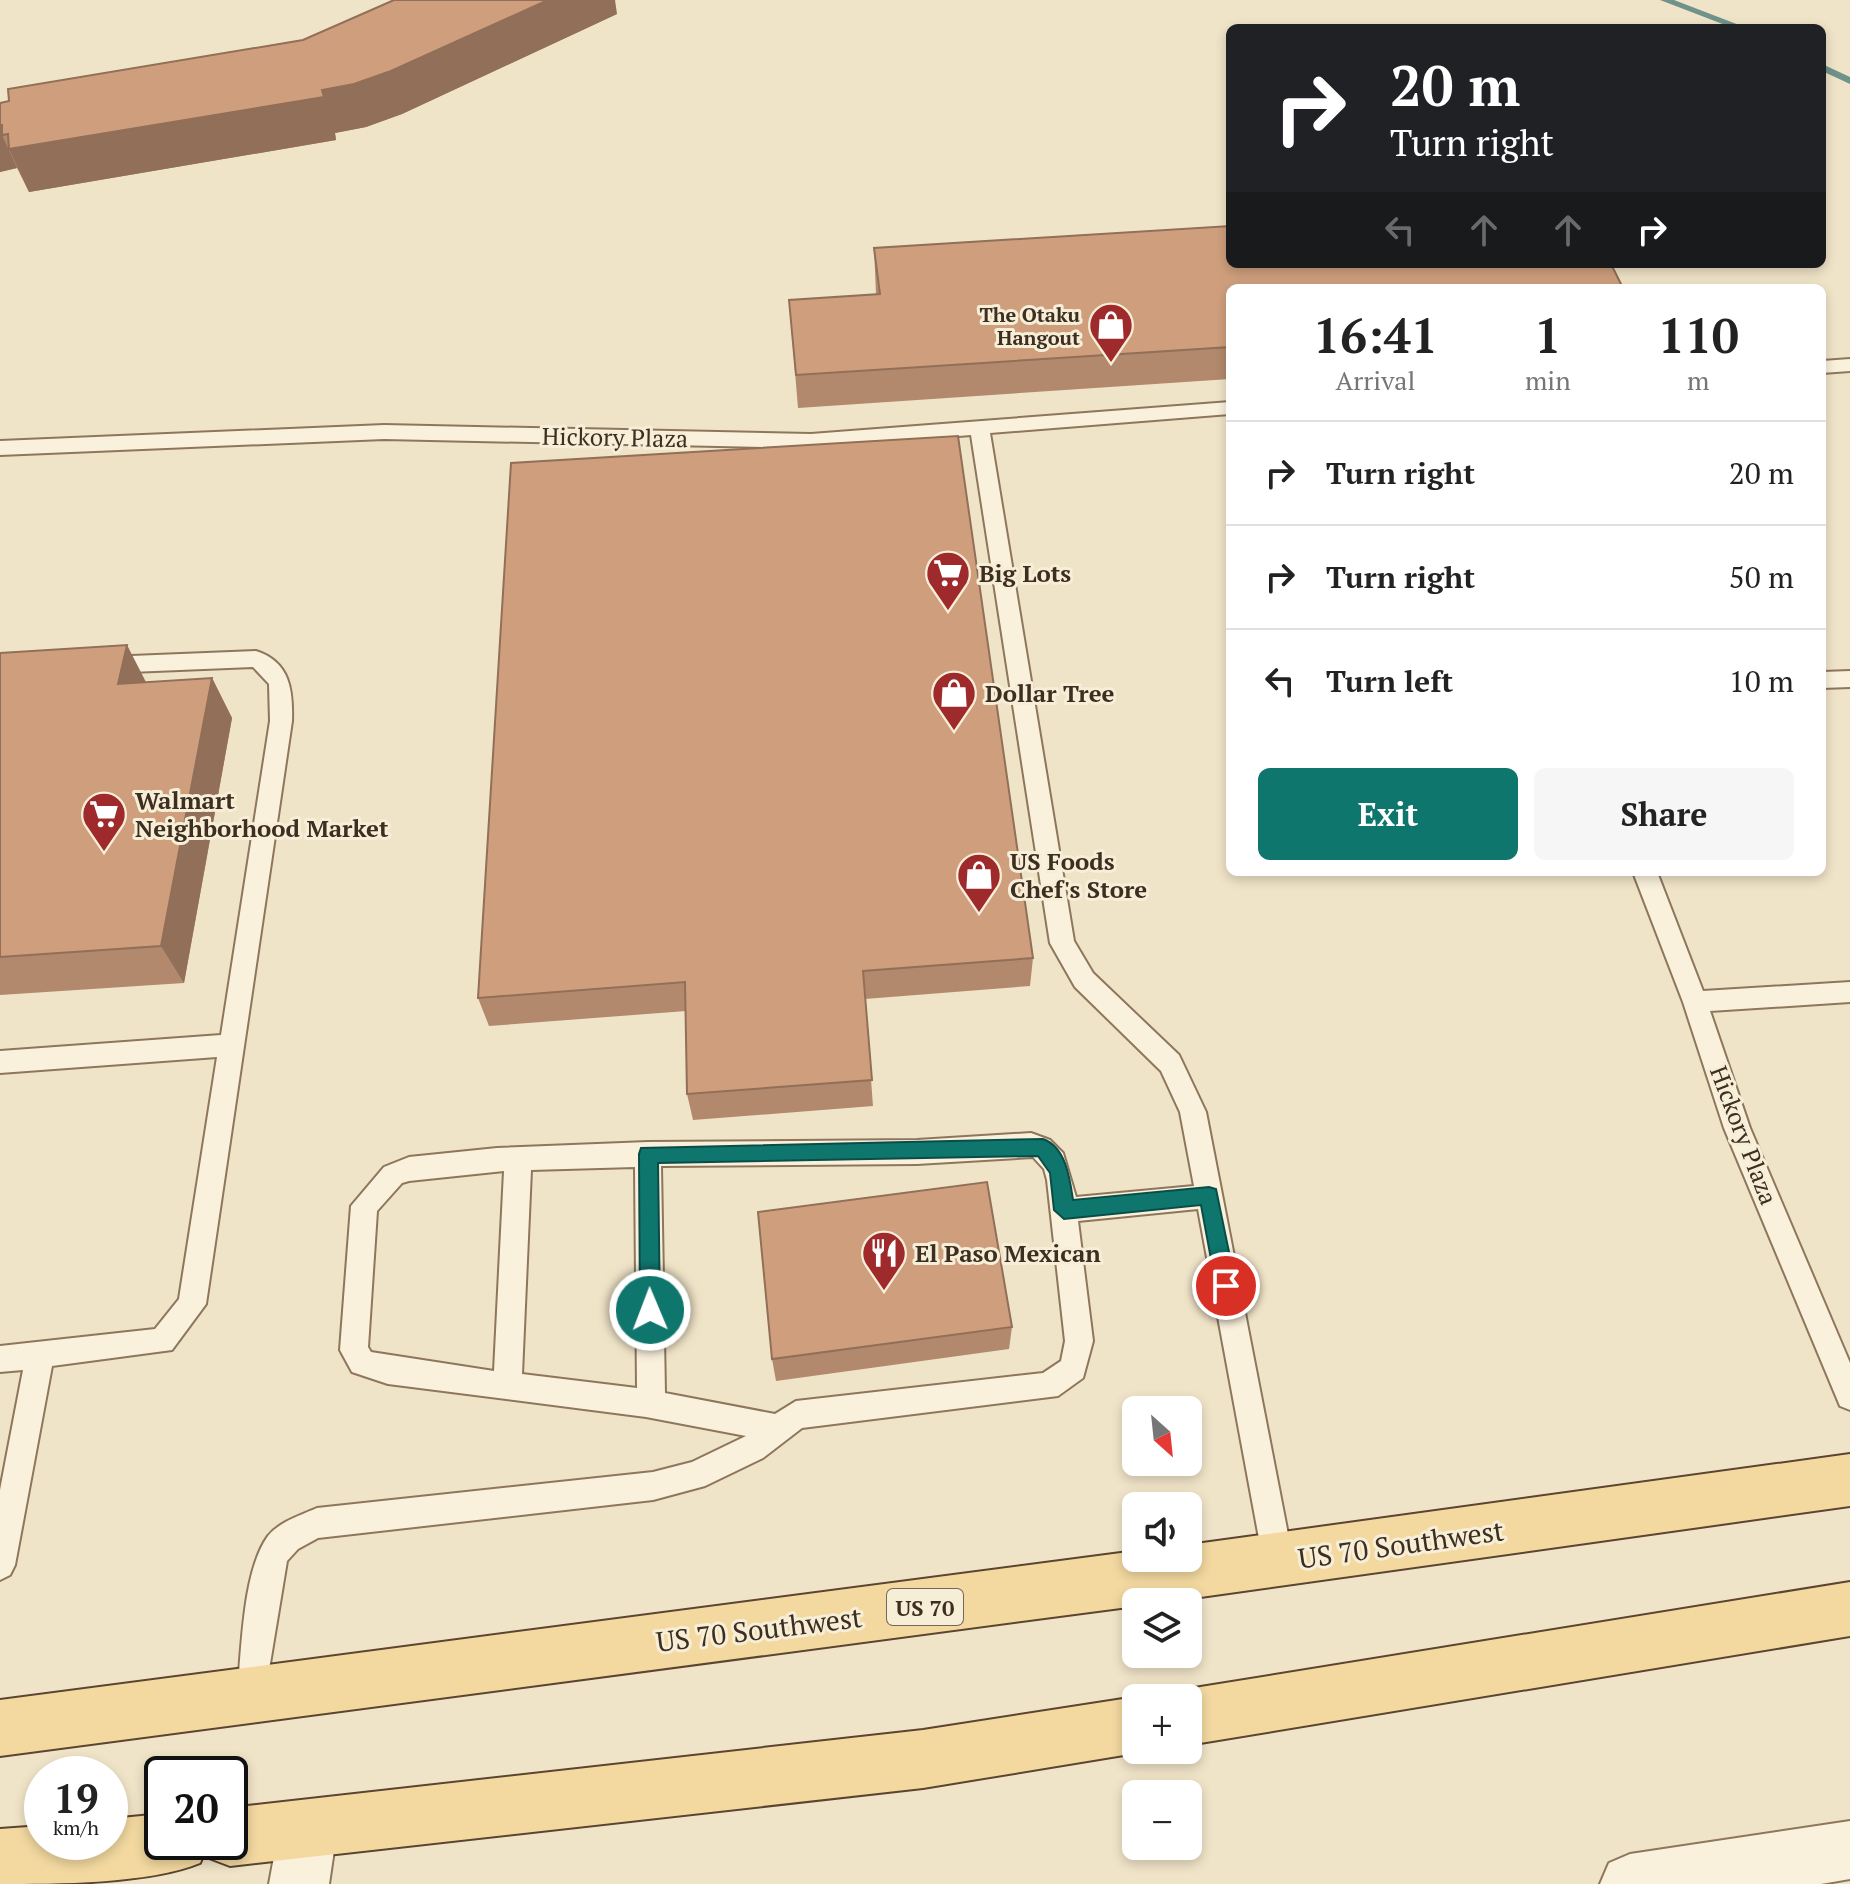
<!DOCTYPE html>
<html lang="en">
<head>
<meta charset="utf-8">
<style>
	:root { --surface:#fff; --page:#f6f6f6; --text:#222; --muted:#767676; --line:#e0e0e0; --accent:#0f766e }
	body { margin:0; font-family:"PT Serif",serif; background:var(--page); color:var(--text); height:100vh; display:flex; flex-direction:column; font-size:30px; white-space:nowrap }
	* { box-sizing:border-box; margin:0 }
	p { font-size:26px; color:var(--muted) }
	.icon { flex:none; width:44px; height:44px; fill:none; stroke:currentColor; stroke-width:2; stroke-linecap:round; stroke-linejoin:round }
	.map { position:relative; flex:1; overflow:hidden }
	.panel { position:absolute; left:1226px; top:284px; width:600px; height:592px; display:flex; flex-direction:column; background:var(--surface); border-radius:12px; box-shadow:0 4px 12px #0003 }
	.panel>* { flex:none }
	.hud { position:absolute; left:1226px; top:24px; width:600px; height:244px; border-radius:12px; box-shadow:0 4px 12px #0003; background:#202124; color:#fff; overflow:hidden }
	.needle { width:52px; rotate:153deg }
	.buttons { position:absolute; left:1122px; top:1396px; display:grid; gap:16px }
	.buttons a { display:grid; place-items:center; width:80px; height:80px; border-radius:12px; background:var(--surface); box-shadow:0 4px 12px #0003; font-size:40px }
	.speed { position:absolute; left:24px; top:1756px; display:flex; gap:16px; font-size:40px; font-weight:700; text-align:center }
	.speed>* { display:grid; place-content:center; width:104px; height:104px; border-radius:50%; background:var(--surface); box-shadow:0 4px 12px #0003; line-height:1 }
	.speed small { font-size:20px; font-weight:400 }
	.speed .limit { border:4px solid #111; border-radius:12px; background:#fff; color:#111 }
	.pin { position:absolute; display:grid; place-items:center; width:68px; height:68px; color:#fff; margin:-34px; border:4px solid #fff; border-radius:50%; box-shadow:0 2px 8px #0007 }
	.me { position:absolute; width:88px; margin:-44px; rotate:359deg; stroke-linejoin:round; filter:drop-shadow(0 0 6px #0008) }
	.turn { display:flex; align-items:center; gap:28px; height:168px; padding:0 32px; font-size:36px }
	.turn .icon { width:104px; height:104px; stroke-width:2.5 }
	.turn b { display:block; font-size:56px; line-height:68px }
	.lanes { display:flex; align-items:center; height:76px; padding:0 32px; background:#0003; justify-content:center; gap:40px; direction:ltr }
	.lanes .off { opacity:.35 }
	.eta { display:flex; justify-content:space-evenly; align-items:center; height:136px; text-align:center }
	.eta b { font-size:48px; font-weight:600; line-height:56px }
	.action { display:flex; gap:16px; margin-top:auto; padding:16px 32px }
	.action a { flex:1; height:92px; border-radius:12px; background:var(--accent); color:#fff; font-size:32px; font-weight:600; line-height:92px; text-align:center }
	.action a+a { background:var(--page); color:var(--text) }
	ul { padding:0; list-style:none }
	li { display:flex; align-items:center; gap:24px; height:104px; padding:0 32px; border-top:2px solid var(--line) }
	li div { flex:1 }
	li b { display:block; font-size:30px }
	li em { font-style:normal }
	.map>svg:first-child { display:block }
	.lines { fill:none; stroke-linecap:round; stroke-linejoin:round }
	.stream { fill:#6f938a; fill-rule:evenodd }
	.lane-casing { stroke:#8d765c; stroke-width:4 }
	.street-casing { stroke:#8d765c; stroke-width:4 }
	.primary-casing { stroke:#5b4430; stroke-width:4 }
	.lane { fill:#faf1dc; fill-rule:evenodd }
	.street { fill:#faf1dc; fill-rule:evenodd }
	.primary { fill:#f3d9a0; fill-rule:evenodd }
	.wall { fill:#b2896c }
	.shaded-wall { fill:#916f58 }
	.building { fill:#cf9f7d; stroke:#916f58; stroke-width:2 }
	.route { fill:#0f766e; stroke:#0a4d48; stroke-width:2 }
	.labels { text-anchor:middle; dominant-baseline:central; stroke-width:6; stroke-linejoin:round; paint-order:stroke }
	.far-poi-label { font-size:20px; font-weight:bold; fill:#3d2e20; stroke:#f7eed8; text-anchor:end }
	.shield { fill:#f7eed8; stroke:#756857; stroke-width:2 }
	.shield-label { font-size:22px; font-weight:bold; fill:#3d2e20 }
	.street-label { font-size:24px; fill:#3d2e20; stroke:#f7eed8 }
	.poi-label { font-size:24px; font-weight:bold; fill:#3d2e20; stroke:#f7eed8; text-anchor:start }
	.near-street-label { font-size:28px; fill:#3d2e20; stroke:#f7eed8 }
</style>
</head>
<body>
<div class="map">
<svg width="1850" height="1884" viewBox="0 0 1850 1884">
	<rect width="100%" height="100%" fill="#f0e4c8"/>
	<g class="lines">
		<path class="stream" d="M1660,0H1674L1747,28H1733Z
			M1822,64L1850,77V84L1822,71Z"/>
		<g class="lane-casing">
			<path id="lane" d="M1850,359V371L1822,373V361Z
				M1230,402V414L990,433L1074,941L1093,973L1179,1055L1206,1112L1293,1560L1288,1570L1278,1575L1268,1570L1263,1560L1198,1209L1078,1221L1093,1341L1083,1378L1058,1396L802,1428L763,1458L705,1486L653,1500L318,1538L298,1549L287,1561L263,1706L252,1710L241,1706L237,1695C242,1651 242,1572 268,1536C279,1522 301,1515 317,1508L653,1472L692,1462L746,1436L646,1417L388,1384L352,1372L340,1350L351,1206L384,1167L409,1157L497,1148L648,1142L917,1140L1031,1133L1050,1140L1063,1153L1076,1197L1194,1186L1180,1112L1161,1071L1075,987L1050,943L971,435L811,448L384,439L0,455V441L384,425L811,434ZM1033,1157L1044,1169L1047,1180L1065,1341L1061,1361L1043,1373L796,1401L775,1414L665,1393L661,1166L917,1164ZM635,1167L637,1388L522,1374L531,1170ZM504,1171L494,1371L371,1352L368,1347L377,1211L402,1183L409,1181Z
				M256,651C290,662 293,690 292,721L206,1304L172,1350L52,1366L15,1565L10,1575L0,1580V1490L23,1370L0,1372V1346L155,1329L179,1299L217,1057L0,1073V1051L221,1035L270,721L269,684L253,667L106,673L95,665L106,657Z
				M1850,671V687L1822,688V672Z
				M1633,872H1657L1703,991L1850,982V1002L1710,1011L1750,1128L1850,1363V1410L1840,1406L1724,1128L1683,1002Z"/>
		</g>
		<g class="street-casing">
			<path id="street" d="M308,1801L329,1809L337,1830L329,1884H269L279,1830L287,1809Z
				M1850,1821V1879L1821,1884H1600L1609,1863L1630,1854Z"/>
		</g>
		<g class="primary-casing">
			<path id="primary" d="M1850,1454V1506L1165,1602H1136V1606L0,1756V1700L1136,1551V1558H1188V1545Z
				M1850,1582V1636L1188,1745V1698H1168L1188,1689Z
				M1136,1697L1139,1698H1136V1750H1144L1136,1753L923,1788L230,1866L209,1858L206,1849L200,1863C149,1884 56,1884 0,1884V1829L42,1826V1842H110V1819L162,1814V1842H230V1808L923,1730Z"/>
		</g>
		<use href="#lane" class="lane"/>
		<use href="#street" class="street"/>
		<use href="#primary" class="primary"/>
	</g>
	<path class="wall" d="M617,14L402,114L366,127L335,133L336,140L29,192L17,168L0,172V103L303,40Z
		M1228,212H1230V379L798,408L789,300L876,294L874,248L1226,226Z
		M511,463L1033,958L1030,986L865,999L873,1106L693,1120L687,1094L686,1011L489,1026L478,998Z
		M0,653L146,682L212,678L232,718L184,983L0,995Z
		M1012,1327L1009,1349L776,1381L772,1359Z"/>
	<path class="shaded-wall" d="M548,0H615L617,14L402,114L366,127L335,133L336,140L29,192L9,149L322,90Z
		M0,125H2V135L17,168L0,172Z
		M127,645L148,686L118,684Z
		M212,678L232,718L184,983L161,946Z"/>
	<path class="building" d="M394,0H548L391,71L354,84L322,90L324,97L9,149L8,134L2,135V125H0V103L9,101L8,89L303,40Z
		M1230,226V264H1611L1623,288H1230V347L796,375L789,300L880,294L874,248Z
		M958,436L1033,958L863,971L872,1080L687,1094L685,982L478,998L511,463Z
		M127,645L118,684L212,678L161,946L0,957V653Z
		M987,1182L1012,1327L772,1359L758,1212Z"/>
	<path class="route" d="M1043,1139C1066,1147 1070,1179 1073,1200L1209,1187L1216,1189L1236,1286L1233,1293L1226,1296L1219,1293L1216,1286L1201,1205L1064,1219L1054,1210L1050,1173L1038,1156L658,1163L660,1310L657,1317L650,1320L643,1317L640,1310L639,1154L641,1148Z"/>
	<defs>
		<g id="shop-pin" transform="scale(2.3)"><path d="M0 17L-7.5 6A9.5 9.5 0 1 1 7.5 6Z" fill="#9e2a2b" stroke="#f7eed8"/><path d="M-5-2.5h2.3a2.7 3.5 0 0 1 5.4 0H5L5.5 6h-11ZM-1.5-2.5h3a1.5 2.3 0 0 0-3 0Z" fill="#fff"/></g>
		<g id="supermarket-pin" transform="scale(2.3)"><path d="M0 17L-7.5 6A9.5 9.5 0 1 1 7.5 6Z" fill="#9e2a2b" stroke="#f7eed8"/><path d="M-6-5.5h2.5l.6 2H6L4.5 2H-2.5L-4.4-4H-6ZM-1.5 3.2a1.3 1.3 0 1 0 .1 0ZM3 3.2a1.3 1.3 0 1 0 .1 0Z" fill="#fff"/></g>
		<g id="restaurant-pin" transform="scale(2.3)"><path d="M0 17L-7.5 6A9.5 9.5 0 1 1 7.5 6Z" fill="#9e2a2b" stroke="#f7eed8"/><path d="M-5-6h1v4h1v-4h1v4h1v-4h1v5L-1.5 .5V6h-2V.5L-5-1ZM5-6V6H3V1.5H1.5Q1.5-4 5-6Z" fill="#fff"/></g>
	</defs>
	<g fill-rule="evenodd">
		<use href="#shop-pin" x="1111" y="325"/>
		<use href="#supermarket-pin" x="948" y="573"/>
		<use href="#shop-pin" x="954" y="693"/>
		<use href="#supermarket-pin" x="104" y="814"/>
		<use href="#shop-pin" x="979" y="875"/>
		<use href="#restaurant-pin" x="884" y="1253"/>
	</g>
	<g class="labels">
		<g class="far-poi-label">
			<text x="1080" y="314">The Otaku<tspan x="1080" dy="23">Hangout</tspan></text>
		</g>
		<rect class="shield" x="887" y="1589" width="76" height="36" rx="6"/>
		<g class="shield-label">
			<text x="925" y="1607">US 70</text>
		</g>
		<g class="street-label">
			<text transform="translate(615 437) rotate(1)">Hickory Plaza</text>
			<text transform="translate(1744 1135) rotate(69)">Hickory Plaza</text>
		</g>
		<g class="poi-label">
			<text x="979" y="573">Big Lots</text>
			<text x="985" y="693">Dollar Tree</text>
			<text x="135" y="800">Walmart<tspan x="135" dy="28">Neighborhood Market</tspan></text>
			<text x="1010" y="861">US Foods<tspan x="1010" dy="28">Chef's Store</tspan></text>
			<text x="915" y="1253">El Paso Mexican</text>
		</g>
		<g class="near-street-label">
			<text transform="translate(1401 1544) rotate(-8)">US 70 Southwest</text>
			<text transform="translate(759 1629) rotate(-7)">US 70 Southwest</text>
		</g>
	</g>
</svg>
<div class="buttons">
<a><svg class="needle" viewBox="-14 -14 28 28"><path d="M0-13l5 13h-10z" fill="#e53935"/><path d="M0 13l5-13h-10z" fill="#767676"/></svg></a>
<a><svg class="icon" aria-label="sound" viewBox="0 0 24 24"><path d="M4 9h4l5-4v14l-5-4H4zM17 9q2 3 0 6"/></svg></a>
<a><svg class="icon" aria-label="layers" viewBox="0 0 24 24"><path d="M12 4l9 5-9 5-9-5zM3 14l9 5 9-5"/></svg></a>
<a>+</a>
<a>−</a>
</div>
<div class="speed"><div>19<small>km/h</small></div><div class="limit">20</div></div>
<div class="pin" style="left:1226px;top:1286px;background:#d93025"><svg class="icon" aria-label="arrive" viewBox="0 0 24 24"><path d="M6 21V4h12l-3 4 3 4H6"/></svg></div>
<svg class="me" style="left:650px;top:1310px" viewBox="-20 -20 40 40"><circle r="17" fill="#0f766e" stroke="#fff" stroke-width="3"/><path d="M0-11L8 9 0 5-8 9z" fill="#fff"/></svg>
<div class="hud">
<div class="turn"><svg class="icon" aria-label="right" viewBox="0 0 24 24"><path d="M7 20v-9h11M14 6l5 5-5 5"/></svg><div><b>20 m</b>Turn right</div></div>
<div class="lanes"><svg class="icon off" aria-label="left" viewBox="0 0 24 24"><path d="M17 20v-9H6M10 6l-5 5 5 5"/></svg><svg class="icon off" aria-label="ahead" viewBox="0 0 24 24"><path d="M12 20V5M6 11l6-6 6 6"/></svg><svg class="icon off" aria-label="ahead" viewBox="0 0 24 24"><path d="M12 20V5M6 11l6-6 6 6"/></svg><svg class="icon" aria-label="right" viewBox="0 0 24 24"><path d="M7 20v-9h11M14 6l5 5-5 5"/></svg></div>
</div>
<section class="panel">
<div class="eta">
<div><b>16:41</b><p>Arrival</p></div>
<div><b>1</b><p>min</p></div>
<div><b>110</b><p>m</p></div>
</div>
<ul>
<li><svg class="icon" aria-label="right" viewBox="0 0 24 24"><path d="M7 20v-9h11M14 6l5 5-5 5"/></svg><div><b>Turn right</b></div><em>20 m</em></li>
<li><svg class="icon" aria-label="right" viewBox="0 0 24 24"><path d="M7 20v-9h11M14 6l5 5-5 5"/></svg><div><b>Turn right</b></div><em>50 m</em></li>
<li><svg class="icon" aria-label="left" viewBox="0 0 24 24"><path d="M17 20v-9H6M10 6l-5 5 5 5"/></svg><div><b>Turn left</b></div><em>10 m</em></li>
</ul>
<div class="action"><a>Exit</a><a>Share</a></div>
</section>
</div>
</body>
</html>
